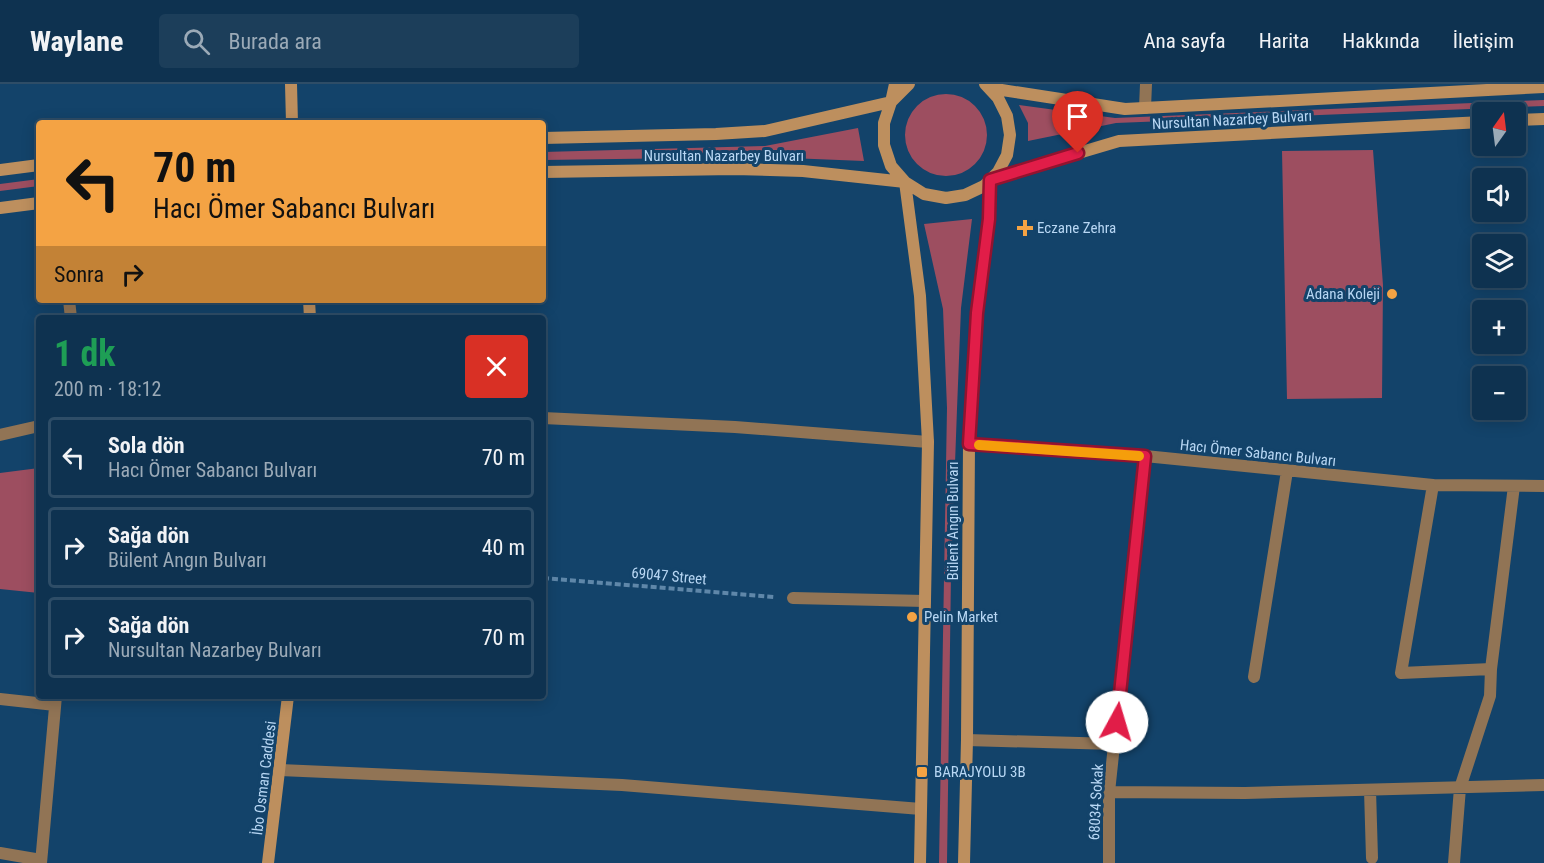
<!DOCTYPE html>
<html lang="tr">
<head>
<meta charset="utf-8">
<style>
	:root { --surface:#0e3250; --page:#1c3e5a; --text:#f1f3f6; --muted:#9baab7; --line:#2e4d67 }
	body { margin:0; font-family:"Roboto Condensed",sans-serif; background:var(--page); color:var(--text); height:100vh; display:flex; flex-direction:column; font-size:22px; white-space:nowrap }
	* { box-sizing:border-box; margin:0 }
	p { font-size:20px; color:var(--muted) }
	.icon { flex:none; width:33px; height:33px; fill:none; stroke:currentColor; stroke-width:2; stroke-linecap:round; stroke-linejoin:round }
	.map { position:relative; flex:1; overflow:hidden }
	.panel { position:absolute; left:36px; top:231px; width:510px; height:384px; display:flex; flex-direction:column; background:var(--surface); border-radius:6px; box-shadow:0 3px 15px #0003,0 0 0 2px var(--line) }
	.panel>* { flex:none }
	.top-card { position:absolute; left:36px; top:36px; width:510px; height:183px; border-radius:6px; box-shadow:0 3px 15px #0003,0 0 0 2px var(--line); background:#f4a344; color:#111; overflow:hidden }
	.needle { width:39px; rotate:14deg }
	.tools { position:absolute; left:1472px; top:18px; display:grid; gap:12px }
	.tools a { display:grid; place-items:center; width:54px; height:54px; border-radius:6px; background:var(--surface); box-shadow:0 3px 15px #0003,0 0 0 2px var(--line); font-size:30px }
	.pin { position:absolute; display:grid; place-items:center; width:51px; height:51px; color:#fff; margin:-62px -26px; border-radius:50% 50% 50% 0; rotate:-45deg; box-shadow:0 0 6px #0007 }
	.pin .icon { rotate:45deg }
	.me { position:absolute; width:66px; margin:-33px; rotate:6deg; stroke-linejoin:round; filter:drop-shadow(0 0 4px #0008) }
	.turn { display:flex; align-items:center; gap:21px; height:126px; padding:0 18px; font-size:27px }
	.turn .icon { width:78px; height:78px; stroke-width:2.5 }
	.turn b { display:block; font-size:42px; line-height:51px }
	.then { display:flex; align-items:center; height:57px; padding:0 18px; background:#0003; gap:12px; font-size:22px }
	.round { display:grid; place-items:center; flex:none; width:63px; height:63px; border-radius:6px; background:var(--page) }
	.headline { display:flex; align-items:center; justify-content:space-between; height:102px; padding:0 18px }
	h1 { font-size:36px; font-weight:700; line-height:45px; color:#1e9e55 }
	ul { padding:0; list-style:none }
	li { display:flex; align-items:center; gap:18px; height:81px; margin:0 12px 9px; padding:0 6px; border:3px solid var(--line); border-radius:6px }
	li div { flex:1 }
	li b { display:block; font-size:22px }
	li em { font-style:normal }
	header { display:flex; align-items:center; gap:36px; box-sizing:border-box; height:84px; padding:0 30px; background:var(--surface); border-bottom:2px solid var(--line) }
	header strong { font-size:28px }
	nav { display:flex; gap:33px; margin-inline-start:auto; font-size:21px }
	.search { width:420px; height:54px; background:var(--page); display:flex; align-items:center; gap:15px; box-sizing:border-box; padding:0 21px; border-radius:6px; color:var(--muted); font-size:22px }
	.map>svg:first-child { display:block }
	.green { fill:#9d4e60 }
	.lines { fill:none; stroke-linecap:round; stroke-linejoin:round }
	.path { stroke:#5f87a9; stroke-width:4; stroke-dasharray:6 3; stroke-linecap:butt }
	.minor { stroke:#917455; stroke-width:12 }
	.tertiary { stroke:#917455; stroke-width:12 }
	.secondary { stroke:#bd8f5e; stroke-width:12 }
	.route-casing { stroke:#92132f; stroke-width:15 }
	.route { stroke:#e11d48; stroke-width:10 }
	.slow { stroke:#f59e0b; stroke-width:10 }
	.poi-dot { fill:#f4a344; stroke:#13436a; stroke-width:2 }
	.labels { text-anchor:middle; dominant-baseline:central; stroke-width:6; stroke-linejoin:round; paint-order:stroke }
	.street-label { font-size:15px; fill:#b8d7f4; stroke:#13436a }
	.poi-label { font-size:15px; fill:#b8d7f4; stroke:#13436a; text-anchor:start }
</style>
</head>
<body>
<header>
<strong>Waylane</strong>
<div class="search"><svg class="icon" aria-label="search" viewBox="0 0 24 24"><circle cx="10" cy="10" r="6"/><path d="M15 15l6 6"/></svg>Burada ara</div>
<nav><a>Ana sayfa</a><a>Harita</a><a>Hakkında</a><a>İletişim</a></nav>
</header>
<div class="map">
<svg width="1544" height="779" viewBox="0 0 1544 779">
	<rect width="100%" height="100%" fill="#13436a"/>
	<path class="green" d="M905 51a41 41 0 1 1 82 0a41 41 0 1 1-82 0Z
		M1544,16V22L1116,39L1028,57V39L1019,21L1115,34Z
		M858,44L864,77L764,73L543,76V68L765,62Z
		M1373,66L1383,201L1382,314L1287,315L1282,67Z
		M39,95V102L0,107V100Z
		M972,135L961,224L957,325L951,490L947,779H939L947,324L943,225L924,140Z
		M39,384V509L0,505V389Z"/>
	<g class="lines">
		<path class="path" d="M543,494L774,513"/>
		<path class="minor" d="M1145,24L1146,0
			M69,216L71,234
			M543,334L735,343L928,358
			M969,360L1145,372L1433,401L1544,402
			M1433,401L1401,589L1491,585
			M793,514L925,517
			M1254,593L1287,387
			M0,615L55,621
			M967,656L1115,660
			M280,686L622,701L921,725
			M1370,706L1372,774
			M1109,708L1245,709L1544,701
			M0,769L41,776
			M41,779L56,612
			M1109,779V708L1145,372
			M1454,779L1460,704L1490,612L1491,585L1514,402"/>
		<path class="tertiary" d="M0,351L39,342"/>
		<path class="secondary" d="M291,0L292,39
			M895,0L891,18L884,39V61L891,82L905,98L920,212L928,358L920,779
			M989,4L1125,25L1544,3
			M892,17L909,0
			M1515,36L1544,35
			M543,54L716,50L765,47L891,18
			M0,86L39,81
			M543,88L734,85L803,87L905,98L924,110L946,114L965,111L984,102L998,88L1007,71L1010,51L1007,32L998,14L985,0
			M991,95L1119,57L1482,38
			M0,124L39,119
			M309,216L310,234
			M268,779L288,612
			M964,779L967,656L969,360L977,229L989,135L990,96"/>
	</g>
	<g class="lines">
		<g class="route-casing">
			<path id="route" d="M1078,69L990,96L989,135L977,229L969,360L1145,372L1117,638"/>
		</g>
		<use href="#route" class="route"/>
		<path class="slow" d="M979,361L1139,372"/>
	</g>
	<g class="poi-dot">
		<path d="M1022 135h6v6h6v6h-6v6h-6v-6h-6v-6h6z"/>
		<circle cx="1392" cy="210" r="6"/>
		<circle cx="912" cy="533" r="6"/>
		<rect x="916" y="682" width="12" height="12" rx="3"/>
	</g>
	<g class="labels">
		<g class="street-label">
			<text transform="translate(1232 36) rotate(-3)">Nursultan Nazarbey Bulvarı</text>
			<text x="724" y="72">Nursultan Nazarbey Bulvarı</text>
			<text transform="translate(1258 369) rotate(6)">Hacı Ömer Sabancı Bulvarı</text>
			<text transform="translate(953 437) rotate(-90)">Bülent Angın Bulvarı</text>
			<text transform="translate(669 492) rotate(5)">69047 Street</text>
			<text transform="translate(264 694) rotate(-83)">İbo Osman Caddesi</text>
			<text transform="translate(1096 718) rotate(-87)">68034 Sokak</text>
		</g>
		<g class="poi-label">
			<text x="1037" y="144">Eczane Zehra</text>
			<text x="1380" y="210" text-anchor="end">Adana Koleji</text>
			<text x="924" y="533">Pelin Market</text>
			<text x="934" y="688">BARAJYOLU 3B</text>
		</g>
	</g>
</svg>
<div class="tools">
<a><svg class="needle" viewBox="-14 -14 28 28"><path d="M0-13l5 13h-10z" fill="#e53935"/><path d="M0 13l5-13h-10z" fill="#9baab7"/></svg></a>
<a><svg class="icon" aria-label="sound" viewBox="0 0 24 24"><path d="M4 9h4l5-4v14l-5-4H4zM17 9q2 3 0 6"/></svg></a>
<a><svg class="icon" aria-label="layers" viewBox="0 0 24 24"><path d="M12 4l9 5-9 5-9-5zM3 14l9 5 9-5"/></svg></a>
<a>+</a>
<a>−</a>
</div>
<div class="pin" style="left:1078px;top:69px;background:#d93025"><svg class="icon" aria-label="arrive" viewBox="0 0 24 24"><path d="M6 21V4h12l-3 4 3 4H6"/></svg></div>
<svg class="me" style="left:1117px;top:638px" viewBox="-20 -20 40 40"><circle r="19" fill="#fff"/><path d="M0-13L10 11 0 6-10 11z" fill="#e11d48"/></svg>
<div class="top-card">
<div class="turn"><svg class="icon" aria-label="left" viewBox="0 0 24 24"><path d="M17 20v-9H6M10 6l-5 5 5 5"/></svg><div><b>70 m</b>Hacı Ömer Sabancı Bulvarı</div></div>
<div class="then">Sonra<svg class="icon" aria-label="right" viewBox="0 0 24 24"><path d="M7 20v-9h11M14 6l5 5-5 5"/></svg></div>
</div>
<section class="panel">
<div class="headline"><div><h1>1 dk</h1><p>200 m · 18:12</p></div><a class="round" style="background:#d93025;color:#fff"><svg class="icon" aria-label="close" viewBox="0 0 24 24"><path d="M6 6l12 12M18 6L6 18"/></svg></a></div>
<ul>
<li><svg class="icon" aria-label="left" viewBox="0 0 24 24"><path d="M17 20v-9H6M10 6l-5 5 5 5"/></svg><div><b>Sola dön</b><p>Hacı Ömer Sabancı Bulvarı</p></div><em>70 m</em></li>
<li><svg class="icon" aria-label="right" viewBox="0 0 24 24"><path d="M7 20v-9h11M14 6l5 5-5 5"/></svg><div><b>Sağa dön</b><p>Bülent Angın Bulvarı</p></div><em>40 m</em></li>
<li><svg class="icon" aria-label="right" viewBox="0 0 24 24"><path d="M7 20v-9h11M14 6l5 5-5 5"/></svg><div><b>Sağa dön</b><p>Nursultan Nazarbey Bulvarı</p></div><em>70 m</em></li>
</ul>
</section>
</div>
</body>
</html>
